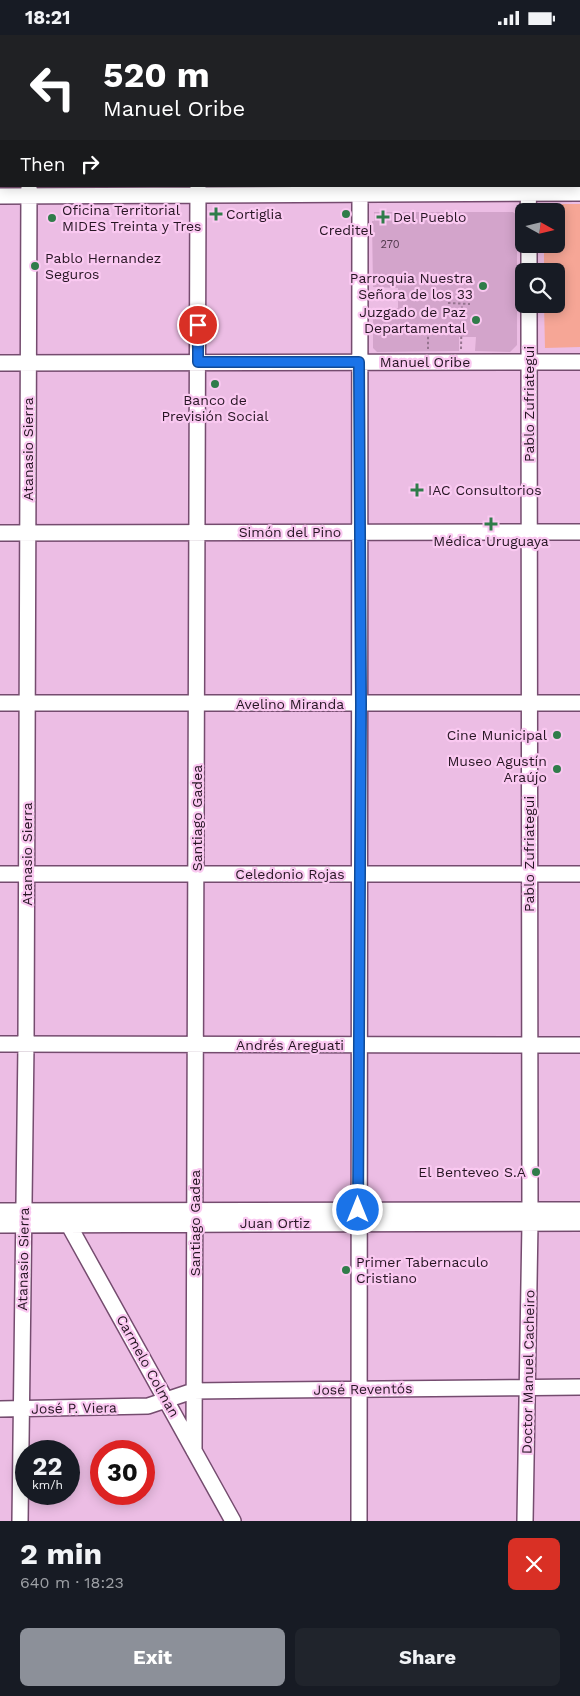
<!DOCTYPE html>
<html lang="en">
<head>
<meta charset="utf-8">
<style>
	:root { --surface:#171b24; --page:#20242c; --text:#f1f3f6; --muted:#9ea1a6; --accent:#8c9099 }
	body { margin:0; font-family:"Work Sans",sans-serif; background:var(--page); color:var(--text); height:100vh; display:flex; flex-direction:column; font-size:19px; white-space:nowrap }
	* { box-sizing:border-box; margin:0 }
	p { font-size:16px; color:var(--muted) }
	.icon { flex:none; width:28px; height:28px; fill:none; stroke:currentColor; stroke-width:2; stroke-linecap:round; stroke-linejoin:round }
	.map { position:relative; height:1486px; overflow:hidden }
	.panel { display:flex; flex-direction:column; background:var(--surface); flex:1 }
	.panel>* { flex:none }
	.top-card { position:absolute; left:0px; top:0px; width:580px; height:152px; box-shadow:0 2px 12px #0003; background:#202124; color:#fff; overflow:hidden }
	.needle { width:32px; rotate:98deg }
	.fabs { position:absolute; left:515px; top:168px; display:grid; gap:10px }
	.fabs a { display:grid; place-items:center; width:50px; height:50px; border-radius:8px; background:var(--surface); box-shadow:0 2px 12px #0003; font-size:25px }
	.speed { position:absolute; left:15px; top:1405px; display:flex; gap:10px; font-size:25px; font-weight:700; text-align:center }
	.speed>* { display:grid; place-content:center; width:65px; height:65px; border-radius:50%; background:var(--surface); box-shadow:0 2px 12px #0003; line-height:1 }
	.speed small { font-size:12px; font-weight:400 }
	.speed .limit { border:8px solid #d22; background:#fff; color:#111 }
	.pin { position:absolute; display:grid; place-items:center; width:42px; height:42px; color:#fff; margin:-21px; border:2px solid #fff; border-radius:50%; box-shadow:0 1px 5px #0007 }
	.me { position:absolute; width:55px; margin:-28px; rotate:0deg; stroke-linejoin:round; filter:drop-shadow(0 0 4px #0008) }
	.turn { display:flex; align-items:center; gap:18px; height:105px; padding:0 20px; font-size:22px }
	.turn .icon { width:65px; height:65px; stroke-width:2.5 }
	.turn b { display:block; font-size:35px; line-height:42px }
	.then { display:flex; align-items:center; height:48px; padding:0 20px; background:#0003; gap:10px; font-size:19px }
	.round { display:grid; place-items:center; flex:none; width:52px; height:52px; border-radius:8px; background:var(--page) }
	.head { display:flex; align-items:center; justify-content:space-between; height:85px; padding:0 20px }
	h1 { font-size:30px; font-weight:700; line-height:38px }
	.primary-button { display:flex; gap:10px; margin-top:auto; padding:10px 20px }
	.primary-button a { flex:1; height:58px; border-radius:8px; background:var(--accent); color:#fff; font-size:20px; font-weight:700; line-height:58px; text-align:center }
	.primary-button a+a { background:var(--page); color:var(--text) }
	.status { display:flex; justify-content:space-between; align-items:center; height:35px; padding:0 25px; background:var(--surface); direction:ltr }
	.status svg { height:14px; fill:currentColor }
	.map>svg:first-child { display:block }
	.green { fill:#f6a696 }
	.building { fill:#d3a4cb }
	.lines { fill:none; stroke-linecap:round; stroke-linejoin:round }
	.minor-casing { stroke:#754c6f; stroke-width:18 }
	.path { stroke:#967490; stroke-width:2; stroke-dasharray:2.5 2.5; stroke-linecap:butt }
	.minor { stroke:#fff; stroke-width:15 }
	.route-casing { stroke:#114b97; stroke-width:12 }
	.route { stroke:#1a73e8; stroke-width:9 }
	.poi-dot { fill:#307c4a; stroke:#fac9f1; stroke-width:2 }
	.labels { text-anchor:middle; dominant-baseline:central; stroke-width:4.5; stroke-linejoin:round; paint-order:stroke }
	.number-label { font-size:11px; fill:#51394d }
	.poi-label { font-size:14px; fill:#261523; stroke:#fac9f1; text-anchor:start }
	.street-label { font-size:14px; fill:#261523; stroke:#fac9f1 }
</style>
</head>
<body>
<div class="status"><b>18:21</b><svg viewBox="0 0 49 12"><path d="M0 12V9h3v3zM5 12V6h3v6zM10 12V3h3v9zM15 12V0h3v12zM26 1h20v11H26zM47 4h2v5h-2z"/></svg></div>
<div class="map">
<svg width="580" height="1486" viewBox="0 0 580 1486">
	<rect width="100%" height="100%" fill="#ecbde4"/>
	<path class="green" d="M543,169H580V312L545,313L544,269H556V236H544V209H556V176H544Z"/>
	<path class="building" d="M374,177H513L517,180V310L510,317L475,316L476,302H459V316L377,317L373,313V277H384V273H398V253L373,252L372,186H374Z"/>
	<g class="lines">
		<g class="minor-casing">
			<path id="minor" d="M528,0V1
				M29,1V0
				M199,1V0
				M360,1V0
				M0,161L580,158
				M528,176L529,151
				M529,209V236
				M0,328L580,327
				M0,498L580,497
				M0,668H580
				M0,839H580
				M0,1009L580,1010
				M0,1176L580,1175
				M66,1185L233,1486
				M0,1190L580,1188
				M0,1374L148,1371L193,1356L580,1352
				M194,1416L198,151
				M20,1486L26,1009L29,151
				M359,1486L360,151
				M525,1486L530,1188L529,269"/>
		</g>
		<path class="path" d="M448,268L470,269
			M425,293L428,296V314
			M461,314L462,269"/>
		<use href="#minor" class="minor"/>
	</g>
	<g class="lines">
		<g class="route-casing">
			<path id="route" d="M198,290V327H359L361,669L358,1175"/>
		</g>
		<use href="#route" class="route"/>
	</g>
	<g class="poi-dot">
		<path d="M213.5 171.5h5v5h5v5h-5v5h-5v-5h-5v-5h5z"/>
		<circle cx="346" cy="179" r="5"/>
		<path d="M380.5 174.5h5v5h5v5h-5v5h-5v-5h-5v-5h5z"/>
		<circle cx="52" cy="183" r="5"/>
		<circle cx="35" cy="231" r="5"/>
		<circle cx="483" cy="251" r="5"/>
		<circle cx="476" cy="285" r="5"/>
		<circle cx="215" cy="349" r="5"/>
		<path d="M414.5 447.5h5v5h5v5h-5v5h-5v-5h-5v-5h5z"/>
		<path d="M488.5 481.5h5v5h5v5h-5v5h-5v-5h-5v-5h5z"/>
		<circle cx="557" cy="700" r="5"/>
		<circle cx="557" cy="734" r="5"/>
		<circle cx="536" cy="1137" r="5"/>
		<circle cx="346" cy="1235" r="5"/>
	</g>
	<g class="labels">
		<g class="number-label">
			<text x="390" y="209">270</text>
		</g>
		<g class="poi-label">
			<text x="62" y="175">Oficina Territorial<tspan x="62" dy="16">MIDES Treinta y Tres</tspan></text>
			<text x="226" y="179">Cortiglia</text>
			<text x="393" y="182">Del Pueblo</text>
			<text x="346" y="195" text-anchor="middle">Creditel</text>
			<text x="45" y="223">Pablo Hernandez<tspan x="45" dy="16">Seguros</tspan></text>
			<text x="473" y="243" text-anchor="end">Parroquia Nuestra<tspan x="473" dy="16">Señora de los 33</tspan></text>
			<text x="466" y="277" text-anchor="end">Juzgado de Paz<tspan x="466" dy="16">Departamental</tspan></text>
			<text x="215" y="365" text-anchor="middle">Banco de<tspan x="215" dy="16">Previsión Social</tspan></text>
			<text x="428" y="455">IAC Consultorios</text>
			<text x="491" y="506" text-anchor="middle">Médica Uruguaya</text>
			<text x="547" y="700" text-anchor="end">Cine Municipal</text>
			<text x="547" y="726" text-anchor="end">Museo Agustín<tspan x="547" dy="16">Araújo</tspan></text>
			<text x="526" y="1137" text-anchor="end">El Benteveo S.A</text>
			<text x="356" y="1227">Primer Tabernaculo<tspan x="356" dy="16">Cristiano</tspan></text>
		</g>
		<g class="street-label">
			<text x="425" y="327">Manuel Oribe</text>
			<text transform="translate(529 369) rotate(-90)">Pablo Zufriategui</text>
			<text transform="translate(28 414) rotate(-90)">Atanasio Sierra</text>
			<text x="290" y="497">Simón del Pino</text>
			<text x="290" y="669">Avelino Miranda</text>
			<text transform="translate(197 783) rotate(-90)">Santiago Gadea</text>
			<text transform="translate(27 819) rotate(-90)">Atanasio Sierra</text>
			<text transform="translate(529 819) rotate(-90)">Pablo Zufriategui</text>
			<text x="290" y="839">Celedonio Rojas</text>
			<text x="290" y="1010">Andrés Areguati</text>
			<text transform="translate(195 1188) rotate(-90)">Santiago Gadea</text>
			<text x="275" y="1188">Juan Ortiz</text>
			<text transform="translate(23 1224) rotate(-89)">Atanasio Sierra</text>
			<text transform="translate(148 1331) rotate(61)">Carmelo Colman</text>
			<text transform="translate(528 1337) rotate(-89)">Doctor Manuel Cacheiro</text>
			<text transform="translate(363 1354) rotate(-1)">José Reventós</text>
			<text transform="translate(74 1373) rotate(-1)">José P. Viera</text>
		</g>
	</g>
</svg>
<div class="fabs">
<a><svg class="needle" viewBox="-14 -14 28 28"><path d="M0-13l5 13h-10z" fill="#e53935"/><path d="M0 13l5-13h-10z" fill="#9ea1a6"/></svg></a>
<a><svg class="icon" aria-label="search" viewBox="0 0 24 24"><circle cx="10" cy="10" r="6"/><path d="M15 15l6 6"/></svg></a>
</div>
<div class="speed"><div>22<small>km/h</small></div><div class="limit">30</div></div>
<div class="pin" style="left:198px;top:290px;background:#d93025"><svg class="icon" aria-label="arrive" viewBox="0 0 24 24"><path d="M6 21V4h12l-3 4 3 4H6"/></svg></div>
<svg class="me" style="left:358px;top:1175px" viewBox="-20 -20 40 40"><circle r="17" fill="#1a73e8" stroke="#fff" stroke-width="3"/><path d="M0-11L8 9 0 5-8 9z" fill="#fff"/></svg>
<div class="top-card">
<div class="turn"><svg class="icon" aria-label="left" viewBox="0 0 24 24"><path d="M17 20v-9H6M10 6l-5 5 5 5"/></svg><div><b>520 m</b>Manuel Oribe</div></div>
<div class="then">Then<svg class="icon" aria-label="right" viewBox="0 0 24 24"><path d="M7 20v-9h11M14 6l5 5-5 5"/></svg></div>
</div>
</div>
<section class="panel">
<div class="head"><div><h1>2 min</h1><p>640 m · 18:23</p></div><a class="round" style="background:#d93025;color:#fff"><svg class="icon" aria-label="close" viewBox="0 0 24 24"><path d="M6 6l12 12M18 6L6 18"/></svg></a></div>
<div class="primary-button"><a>Exit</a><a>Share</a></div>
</section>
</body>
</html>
